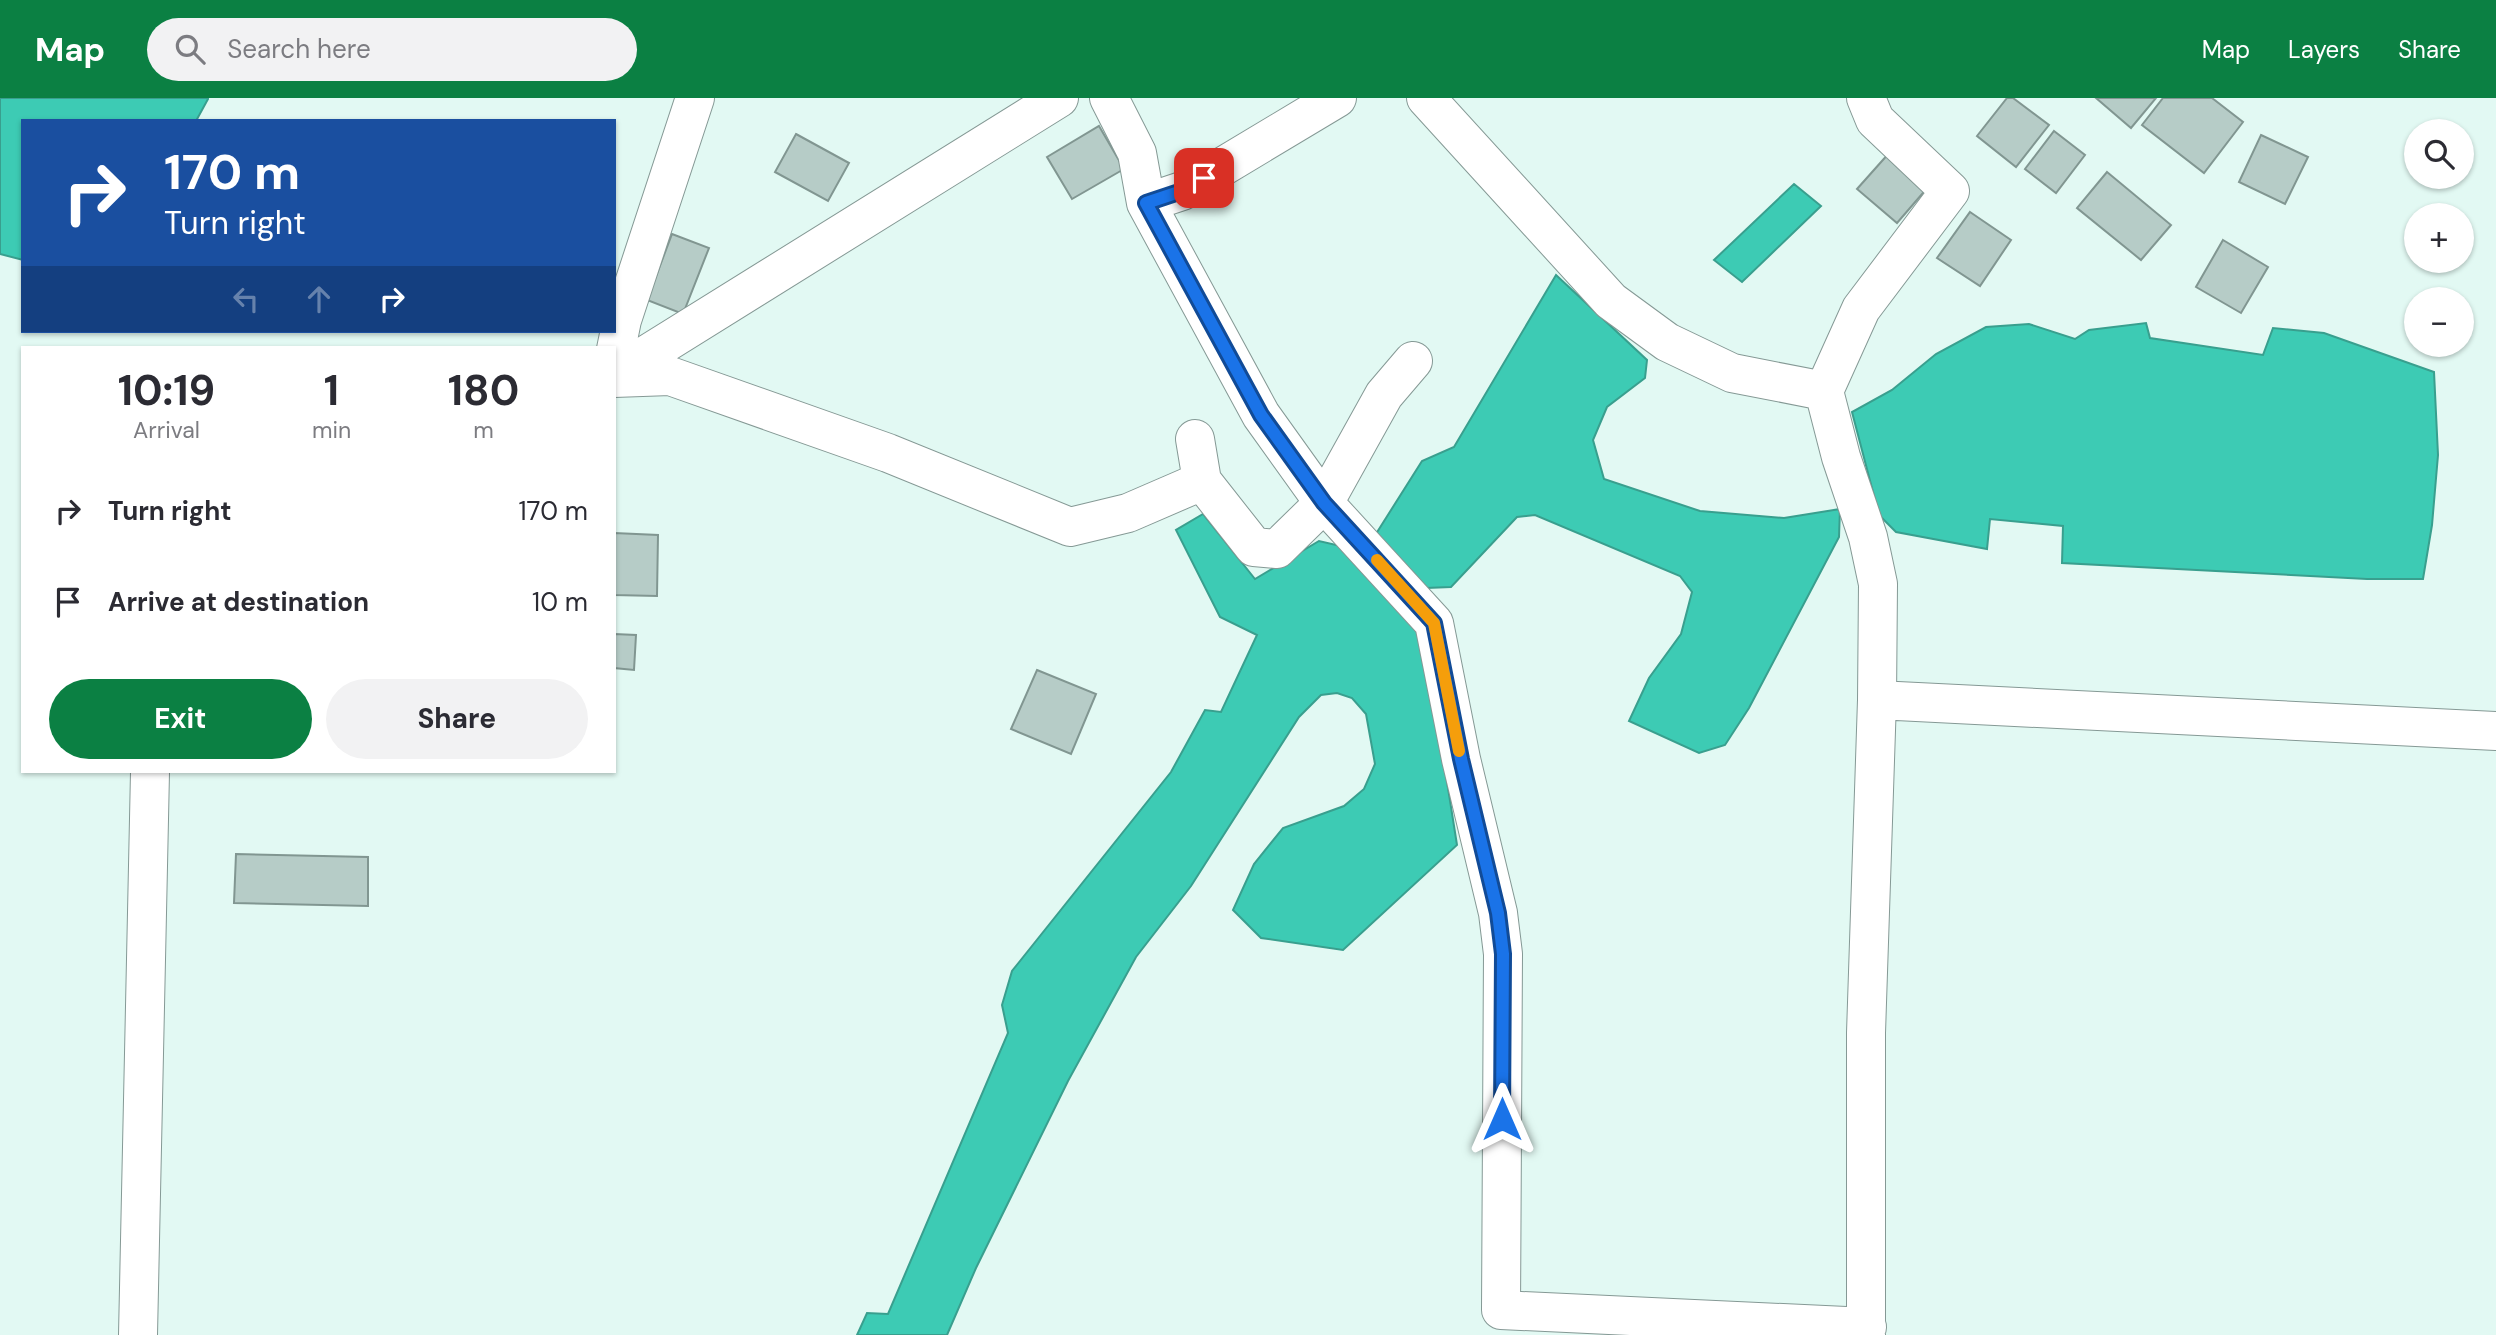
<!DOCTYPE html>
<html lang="en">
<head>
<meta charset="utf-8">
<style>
	:root { --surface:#fff; --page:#f2f2f3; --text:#2b2b33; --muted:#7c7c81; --accent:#0b8043 }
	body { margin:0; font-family:"DM Sans",sans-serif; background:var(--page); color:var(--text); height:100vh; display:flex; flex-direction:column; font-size:26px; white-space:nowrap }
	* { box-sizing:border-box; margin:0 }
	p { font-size:23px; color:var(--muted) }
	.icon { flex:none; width:38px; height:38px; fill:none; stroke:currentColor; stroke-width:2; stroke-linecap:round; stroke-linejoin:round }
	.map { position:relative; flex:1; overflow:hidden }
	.sheet { position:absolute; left:21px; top:248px; width:595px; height:427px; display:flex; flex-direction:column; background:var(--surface); border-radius:0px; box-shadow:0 2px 5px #0004 }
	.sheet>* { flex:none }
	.banner { position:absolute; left:21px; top:21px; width:595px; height:214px; border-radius:0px; box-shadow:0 2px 5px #0004; background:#1a4fa0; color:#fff; overflow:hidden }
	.buttons { position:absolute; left:2404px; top:21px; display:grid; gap:14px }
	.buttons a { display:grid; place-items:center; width:70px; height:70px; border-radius:50%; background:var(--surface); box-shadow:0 2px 5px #0004; font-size:35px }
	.pin { position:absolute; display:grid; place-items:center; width:60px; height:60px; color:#fff; margin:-30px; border-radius:14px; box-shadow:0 4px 10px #0006 }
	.me { position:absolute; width:77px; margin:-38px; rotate:0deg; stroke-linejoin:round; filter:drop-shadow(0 0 5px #0008) }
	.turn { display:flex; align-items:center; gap:24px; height:147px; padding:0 28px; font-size:32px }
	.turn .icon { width:91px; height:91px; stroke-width:2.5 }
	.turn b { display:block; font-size:49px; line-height:60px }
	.lanes { display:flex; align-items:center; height:66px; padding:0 28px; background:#0003; justify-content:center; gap:35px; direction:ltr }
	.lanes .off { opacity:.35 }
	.eta { display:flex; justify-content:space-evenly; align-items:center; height:119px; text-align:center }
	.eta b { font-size:42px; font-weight:700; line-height:49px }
	.action { display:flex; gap:14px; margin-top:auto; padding:14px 28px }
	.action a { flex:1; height:80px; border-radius:42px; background:var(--accent); color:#fff; font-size:28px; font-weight:700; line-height:80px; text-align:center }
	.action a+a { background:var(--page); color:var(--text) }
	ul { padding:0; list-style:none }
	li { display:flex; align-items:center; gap:21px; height:91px; padding:0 28px }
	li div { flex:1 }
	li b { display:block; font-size:26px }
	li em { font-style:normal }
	header { display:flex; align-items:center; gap:42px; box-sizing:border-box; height:98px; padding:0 35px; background:var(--accent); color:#fff }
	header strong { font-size:33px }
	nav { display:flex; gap:38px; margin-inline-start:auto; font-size:24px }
	.search { width:490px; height:63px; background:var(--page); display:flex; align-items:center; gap:18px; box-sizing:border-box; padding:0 24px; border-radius:38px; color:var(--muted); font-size:26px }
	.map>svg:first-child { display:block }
	.water { fill:#3dcbb4; stroke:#399f8e; stroke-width:2 }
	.building { fill:#b6ccc7; stroke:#819691; stroke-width:2 }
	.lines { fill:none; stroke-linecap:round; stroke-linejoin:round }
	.street-casing { stroke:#859995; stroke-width:40 }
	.street { stroke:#fff; stroke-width:38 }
	.route-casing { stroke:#114b97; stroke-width:18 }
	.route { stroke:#1a73e8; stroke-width:12 }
	.slow { stroke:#f59e0b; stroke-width:12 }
</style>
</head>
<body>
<header>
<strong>Map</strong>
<div class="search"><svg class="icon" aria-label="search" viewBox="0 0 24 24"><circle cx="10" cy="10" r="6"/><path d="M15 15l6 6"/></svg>Search here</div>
<nav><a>Map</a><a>Layers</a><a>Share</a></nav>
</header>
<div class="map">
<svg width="2496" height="1237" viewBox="0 0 2496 1237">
	<rect width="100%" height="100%" fill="#e2f9f3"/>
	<path class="water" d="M0,0H208V1L196,23H23V162L0,156Z
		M1794,86L1821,108L1742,184L1714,162Z
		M1556,177L1647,262L1645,280L1607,309L1593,342L1604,381L1700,413L1784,420L1840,411L1839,439L1749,610L1725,647L1699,655L1629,623L1649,580L1681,536L1692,494L1680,478L1535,417L1517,419L1451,489L1426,490L1424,538L1457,747L1343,852L1261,840L1233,812L1254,766L1283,730L1344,708L1364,691L1375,666L1366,616L1352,600L1337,595L1321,597L1299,619L1191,788L1136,859L1068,983L976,1170L947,1237H857L867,1215L888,1216L1008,935L1002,907L1012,873L1171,674L1205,612L1221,614L1257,537L1220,519L1176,432L1203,416L1255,481L1319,443L1349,450L1374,439L1422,363L1454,349Z
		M2146,225L2150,240L2263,257L2273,230L2324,235L2434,274L2438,357L2432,427L2423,481H2367L2062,465L2063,428L1990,421L1987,451L1896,434L1879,417L1852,314L1892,292L1936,256L1986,229L2029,226L2075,241L2089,232Z"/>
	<path class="building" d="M2007,0H2013L2049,27L2016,69L1977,38Z
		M2096,0H2156L2131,30Z
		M2163,0H2212L2243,24L2204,75L2142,27Z
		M1099,28L1124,71L1072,101L1047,59Z
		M2054,33L2085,57L2056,95L2025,71Z
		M796,36L849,65L828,103L775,74Z
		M2261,37L2308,59L2285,106L2239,84Z
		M1890,54L1929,88L1897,125L1857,91Z
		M2107,74L2171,127L2141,162L2077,110Z
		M1970,114L2011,142L1980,188L1937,160Z
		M672,136L709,150L683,216L647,202Z
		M2223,142L2268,169L2241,215L2196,189Z
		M614,435L658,437L657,498L614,497Z
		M614,536L636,537L634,572L614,570Z
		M1037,572L1096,596L1071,656L1011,631Z
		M236,756L368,759V808L234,805Z"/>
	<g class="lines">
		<g class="street-casing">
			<path id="street" d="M1109,0L1137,55L1146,105L1261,317L1324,405L1434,525L1461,661L1498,815L1503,856L1501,1212L1867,1229
				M1426,0L1611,203L1667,244L1732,275L1824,293L1841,359L1868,439L1878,486L1877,602L1866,935V1237
				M1146,105L1182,93L1337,0
				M614,261L622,222L695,0
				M614,277L1059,0
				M614,280L670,278L888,355L1070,429L1128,415L1202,383
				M1824,293L1861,211L1950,93L1875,22L1866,0
				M1195,341L1202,383L1254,449L1277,451L1324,405L1384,297L1413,263
				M1877,602L2496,633
				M138,1237L150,674"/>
		</g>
		<use href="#street" class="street"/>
	</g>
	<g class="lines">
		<g class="route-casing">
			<path id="route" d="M1204,80L1182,93L1146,105L1261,317L1324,405L1434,525L1461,661L1498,815L1503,856L1502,1021"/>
		</g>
		<use href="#route" class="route"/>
		<path class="slow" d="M1377,462L1434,525L1459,653"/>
	</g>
</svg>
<div class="buttons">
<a><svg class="icon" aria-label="search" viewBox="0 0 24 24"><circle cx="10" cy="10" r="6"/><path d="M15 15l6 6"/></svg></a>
<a>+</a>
<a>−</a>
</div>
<div class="pin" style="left:1204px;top:80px;background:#d93025"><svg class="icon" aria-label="arrive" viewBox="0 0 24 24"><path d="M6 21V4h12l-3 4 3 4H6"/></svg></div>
<svg class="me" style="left:1502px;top:1021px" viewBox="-20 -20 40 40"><path d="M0-17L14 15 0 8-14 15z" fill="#1a73e8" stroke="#fff" stroke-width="4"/></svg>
<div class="banner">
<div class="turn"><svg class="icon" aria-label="right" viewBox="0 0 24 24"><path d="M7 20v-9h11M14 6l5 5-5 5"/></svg><div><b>170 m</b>Turn right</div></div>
<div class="lanes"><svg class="icon off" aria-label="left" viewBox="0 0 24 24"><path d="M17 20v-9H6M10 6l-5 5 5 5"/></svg><svg class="icon off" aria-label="ahead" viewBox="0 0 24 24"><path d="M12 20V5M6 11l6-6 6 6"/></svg><svg class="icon" aria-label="right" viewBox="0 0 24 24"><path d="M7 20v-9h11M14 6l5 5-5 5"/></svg></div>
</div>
<section class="sheet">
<div class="eta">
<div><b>10:19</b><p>Arrival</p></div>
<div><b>1</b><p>min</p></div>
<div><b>180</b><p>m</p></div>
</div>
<ul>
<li><svg class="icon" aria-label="right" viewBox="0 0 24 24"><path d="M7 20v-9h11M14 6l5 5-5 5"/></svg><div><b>Turn right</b></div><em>170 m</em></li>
<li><svg class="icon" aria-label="arrive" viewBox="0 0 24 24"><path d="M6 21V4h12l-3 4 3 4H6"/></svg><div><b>Arrive at destination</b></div><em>10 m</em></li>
</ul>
<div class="action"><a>Exit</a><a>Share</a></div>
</section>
</div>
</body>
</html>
